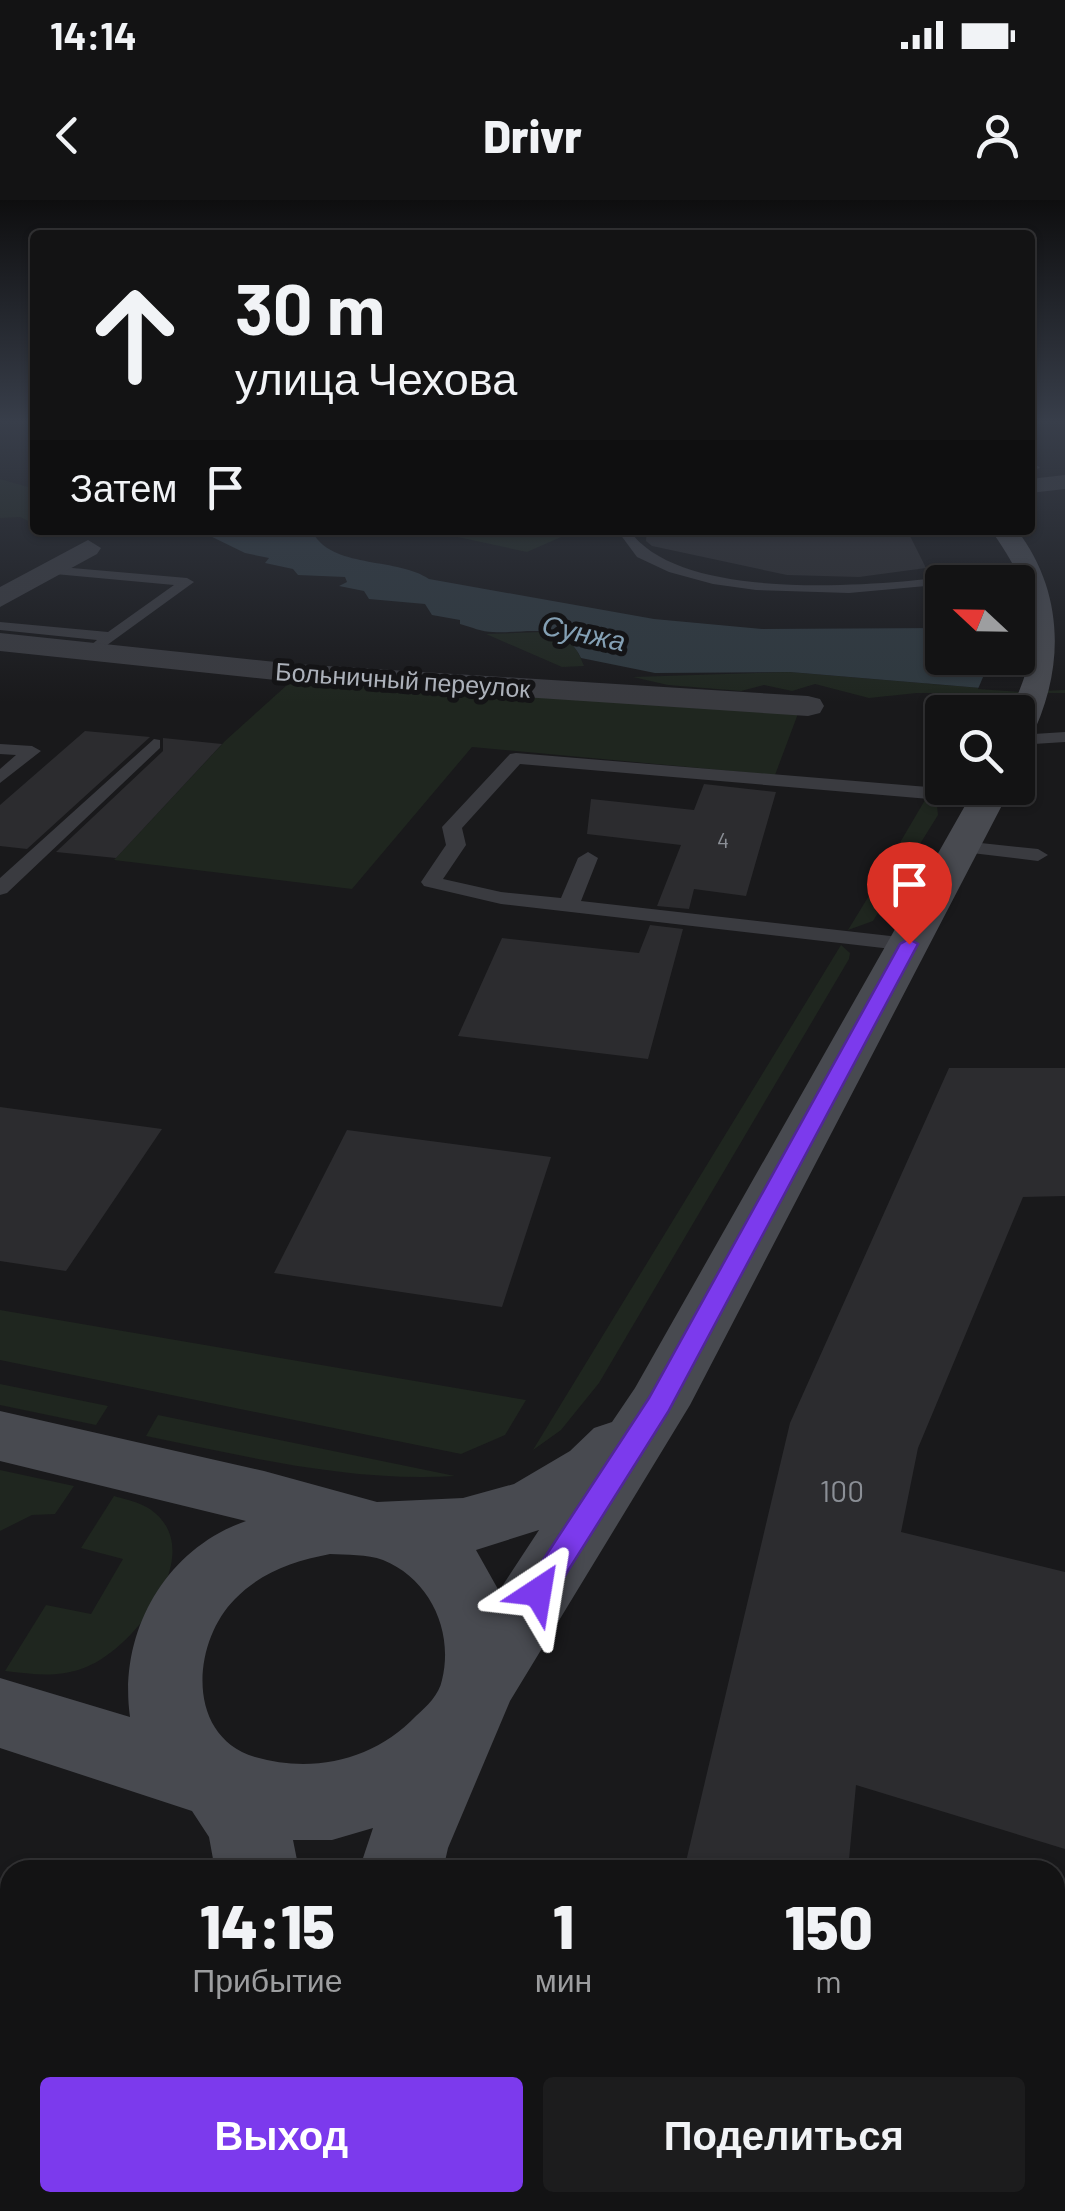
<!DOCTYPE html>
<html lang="ru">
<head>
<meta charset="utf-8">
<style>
	:root { --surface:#131314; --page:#1c1c1d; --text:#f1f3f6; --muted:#9d9ea0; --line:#323234; --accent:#7c3aed }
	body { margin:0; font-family:Barlow,sans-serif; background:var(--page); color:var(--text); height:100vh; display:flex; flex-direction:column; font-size:38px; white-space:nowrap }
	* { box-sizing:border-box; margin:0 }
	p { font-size:32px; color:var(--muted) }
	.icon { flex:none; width:55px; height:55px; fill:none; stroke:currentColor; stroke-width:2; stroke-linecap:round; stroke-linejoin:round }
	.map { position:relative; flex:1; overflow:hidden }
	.side { position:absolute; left:0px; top:1660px; width:1065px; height:352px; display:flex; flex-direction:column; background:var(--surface); border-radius:30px 30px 0 0; box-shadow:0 2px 8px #0004,0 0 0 2px var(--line) }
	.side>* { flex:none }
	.banner { position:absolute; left:30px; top:30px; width:1005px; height:305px; border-radius:10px; box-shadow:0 2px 8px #0004,0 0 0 2px var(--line); background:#131314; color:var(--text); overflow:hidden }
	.needle { width:65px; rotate:292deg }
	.buttons { position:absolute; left:925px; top:365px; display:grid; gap:20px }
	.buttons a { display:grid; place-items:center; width:110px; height:110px; border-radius:10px; background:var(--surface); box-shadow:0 2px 8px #0004,0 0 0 2px var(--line); font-size:50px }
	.pin { position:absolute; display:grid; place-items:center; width:85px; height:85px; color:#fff; margin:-102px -42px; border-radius:50% 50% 50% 0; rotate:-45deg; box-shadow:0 0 10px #0007 }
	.pin .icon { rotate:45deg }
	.me { position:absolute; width:110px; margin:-55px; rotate:33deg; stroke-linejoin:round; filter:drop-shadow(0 0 8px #0008) }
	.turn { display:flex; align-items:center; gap:35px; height:210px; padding:0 40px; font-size:45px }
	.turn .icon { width:130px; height:130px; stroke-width:2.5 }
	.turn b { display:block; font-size:70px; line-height:85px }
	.then { display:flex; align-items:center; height:95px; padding:0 40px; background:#0003; gap:20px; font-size:38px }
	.eta { display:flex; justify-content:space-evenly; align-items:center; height:170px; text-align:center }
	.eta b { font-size:60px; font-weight:800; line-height:70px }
	.button { display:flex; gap:20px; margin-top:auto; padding:20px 40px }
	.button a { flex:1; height:115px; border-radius:10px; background:var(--accent); color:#fff; font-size:40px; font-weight:800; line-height:115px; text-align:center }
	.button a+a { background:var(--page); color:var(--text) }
	.status { display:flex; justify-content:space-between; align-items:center; height:70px; padding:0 50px; background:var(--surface); direction:ltr }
	.status svg { height:28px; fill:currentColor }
	header { display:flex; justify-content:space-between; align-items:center; height:130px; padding:0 40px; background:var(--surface); font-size:45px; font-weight:800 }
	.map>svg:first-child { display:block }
	.green { fill:#1f261f }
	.water { fill:#2f393f }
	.pier { fill:#19191b }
	.building { fill:#2c2c2f }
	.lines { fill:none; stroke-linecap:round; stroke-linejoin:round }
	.service { fill:#3a3b40; fill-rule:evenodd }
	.minor { fill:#3a3b40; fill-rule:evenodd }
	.secondary { fill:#484a50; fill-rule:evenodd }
	.route { fill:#7c3aed; stroke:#51269a; stroke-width:2.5 }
	.labels { text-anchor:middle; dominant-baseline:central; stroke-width:10; stroke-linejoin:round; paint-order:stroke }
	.far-number-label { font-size:22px; fill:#8b8f96 }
	.far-street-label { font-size:25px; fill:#acb1ba; stroke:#141416 }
	.far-water-label { font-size:28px; font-style:italic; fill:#84a0b4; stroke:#141416 }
	.near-number-label { font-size:30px; fill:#8b8f96 }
</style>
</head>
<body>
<div class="status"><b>14:14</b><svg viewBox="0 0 49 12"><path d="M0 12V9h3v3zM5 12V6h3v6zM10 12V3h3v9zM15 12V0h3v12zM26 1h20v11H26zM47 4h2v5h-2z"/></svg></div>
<header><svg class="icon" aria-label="back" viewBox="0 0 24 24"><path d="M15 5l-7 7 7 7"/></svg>Drivr<svg class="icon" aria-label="person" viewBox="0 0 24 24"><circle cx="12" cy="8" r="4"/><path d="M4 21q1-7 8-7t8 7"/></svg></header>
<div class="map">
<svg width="1065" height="2011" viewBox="0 0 1065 2011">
	<rect width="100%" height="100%" fill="#19191b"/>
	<path class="green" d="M0,279L35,289V324L20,317L0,318Z
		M425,330H577L527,352Z
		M541,432C567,435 575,442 584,466L562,467L486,434Z
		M789,472L993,489L1065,485V493H917L869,498L815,484L792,491L764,485L741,491L668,485L633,477Z
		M296,477L799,511L775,575L472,547L352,689L114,660L225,541Z
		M925,600L937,606L938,615L915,652L895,651Z
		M889,663L908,664L873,721L848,730Z
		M841,745L850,753L849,759L599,1183L561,1230L533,1250Z
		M0,1110L526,1200L505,1235L461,1254L0,1160Z
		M0,1184L108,1206L96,1225L0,1205Z
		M158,1215L455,1276C349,1282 249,1257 146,1236Z
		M0,1270L74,1286L55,1314L32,1315L0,1331Z
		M114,1296C131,1301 149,1304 161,1319C201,1365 127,1455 81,1469C55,1478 32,1474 5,1471L46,1405L91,1414L123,1359L81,1348Z"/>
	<path class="water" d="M187,330H285L315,336C336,368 399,358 429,379L654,419L762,429L942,428V458H1018L1054,427L993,489L790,472L655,473L581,458C563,420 528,434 493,432C482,432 471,427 460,424V420L432,415L425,404L369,399L364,391L339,386L347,382L345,377L298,375L293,369L265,363L269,358L245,353L204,333Z"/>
	<path class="pier" d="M1065,420V490L1021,492L978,489L991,458H1018V423Z"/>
	<path class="building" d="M647,330H907L926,368L859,377L787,375L652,346L646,341Z
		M85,531L150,537L27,649L0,646V605Z
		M163,538L222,544L116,658L56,652L163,551Z
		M704,584L776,592L746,696L694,689L689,709L657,706L681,645L587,634L591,599L694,610Z
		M650,725L683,729L648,859L458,836L502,738L639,753Z
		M949,868H1065V996L1023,997L918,1248L901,1332L1065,1372V1649L856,1585L848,1670H684L790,1223Z
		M0,907L162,929L66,1071L0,1061Z
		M347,930L551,957L502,1107L274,1073Z"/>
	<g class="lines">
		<path class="service" d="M1030,265L1038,266L1040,268L1030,271Z
			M617,330H629C682,406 888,385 970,374L977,378L970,382L849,393L756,390L713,384L669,372L637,357Z
			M49,366L187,378L194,382L92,456L84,451L97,440L0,430V422L108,432L174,385L44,373L42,370Z
			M1065,532V542L1018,545V535Z
			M154,539L160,540V548L7,693L0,695V678Z
			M0,544L32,546L41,551L0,583V569L16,555L0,554Z
			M516,553L988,592L997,598L988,604L520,564L462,628L466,645L443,679L501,692L561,698L578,658L588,652L598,658L581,701L917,739L920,744L909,751L501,704L424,686L421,682L446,645L442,627L510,554Z
			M962,641L1038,649L1048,655L1038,661L955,651L952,647Z"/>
		<path class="minor" d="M1065,275V289L1030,293V279Z
			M88,340L101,348L97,354L0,407V387Z
			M0,433L295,464L808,496L820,499L824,506L820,513L808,516L295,482L0,451Z"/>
		<path class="secondary" d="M991,330H1017C1065,393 1065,470 1030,540L1018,543V512H1010C1046,436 1038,397 991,330Z
			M975,588H1011L690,1205L510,1501L448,1648L443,1670H359L373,1628L332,1640H293L299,1670H215L209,1637L192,1611L0,1548V1478L130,1517C118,1433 165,1349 246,1321L0,1261V1211L264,1271L377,1302L463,1298L514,1284L570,1251L594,1228L612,1222L635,1188ZM539,1330L499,1391L476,1350ZM330,1354C347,1355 367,1354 383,1360C430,1379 454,1431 442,1480C439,1495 427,1506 416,1516C374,1560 313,1574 255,1557C185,1536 192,1442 235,1399C261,1372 294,1361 330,1354Z
			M243,2002H342L344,2011H244Z
			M405,2002H504L507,2011H407Z"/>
	</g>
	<linearGradient id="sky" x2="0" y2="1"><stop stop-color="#0e0e0f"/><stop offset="0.44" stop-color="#383e4a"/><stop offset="1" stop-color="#383e4a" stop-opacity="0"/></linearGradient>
	<rect width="1065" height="503" fill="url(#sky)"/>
	<path class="route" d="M909,739L918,744L668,1212L549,1401L538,1405L528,1401L523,1392L528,1383L649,1198L900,744Z"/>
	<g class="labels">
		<g class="far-number-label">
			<text x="723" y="639">4</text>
		</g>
		<g class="far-street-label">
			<text transform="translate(403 479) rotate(4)">Больничный переулок</text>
		</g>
		<g class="far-water-label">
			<text transform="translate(584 432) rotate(12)">Сунжа</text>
		</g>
		<g class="near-number-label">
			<text x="842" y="1290">100</text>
		</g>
	</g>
</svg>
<div class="buttons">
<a><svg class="needle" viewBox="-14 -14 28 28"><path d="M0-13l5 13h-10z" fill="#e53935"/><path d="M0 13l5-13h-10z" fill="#9d9ea0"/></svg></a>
<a><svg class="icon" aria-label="search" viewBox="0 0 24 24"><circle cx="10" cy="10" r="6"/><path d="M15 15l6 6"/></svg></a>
</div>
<div class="pin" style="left:909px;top:744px;background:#d93025"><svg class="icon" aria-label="arrive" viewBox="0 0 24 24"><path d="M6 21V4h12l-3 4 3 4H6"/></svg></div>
<svg class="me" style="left:538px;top:1392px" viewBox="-20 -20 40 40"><path d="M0-17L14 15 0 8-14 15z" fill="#7c3aed" stroke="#fff" stroke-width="4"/></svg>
<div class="banner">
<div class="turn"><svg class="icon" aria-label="ahead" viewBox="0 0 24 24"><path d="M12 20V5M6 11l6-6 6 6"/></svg><div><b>30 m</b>улица Чехова</div></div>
<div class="then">Затем<svg class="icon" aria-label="arrive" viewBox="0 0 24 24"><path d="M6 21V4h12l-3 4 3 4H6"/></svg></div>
</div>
<section class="side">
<div class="eta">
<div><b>14:15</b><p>Прибытие</p></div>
<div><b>1</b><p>мин</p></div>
<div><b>150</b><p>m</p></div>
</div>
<div class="button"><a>Выход</a><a>Поделиться</a></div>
</section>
</div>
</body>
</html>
